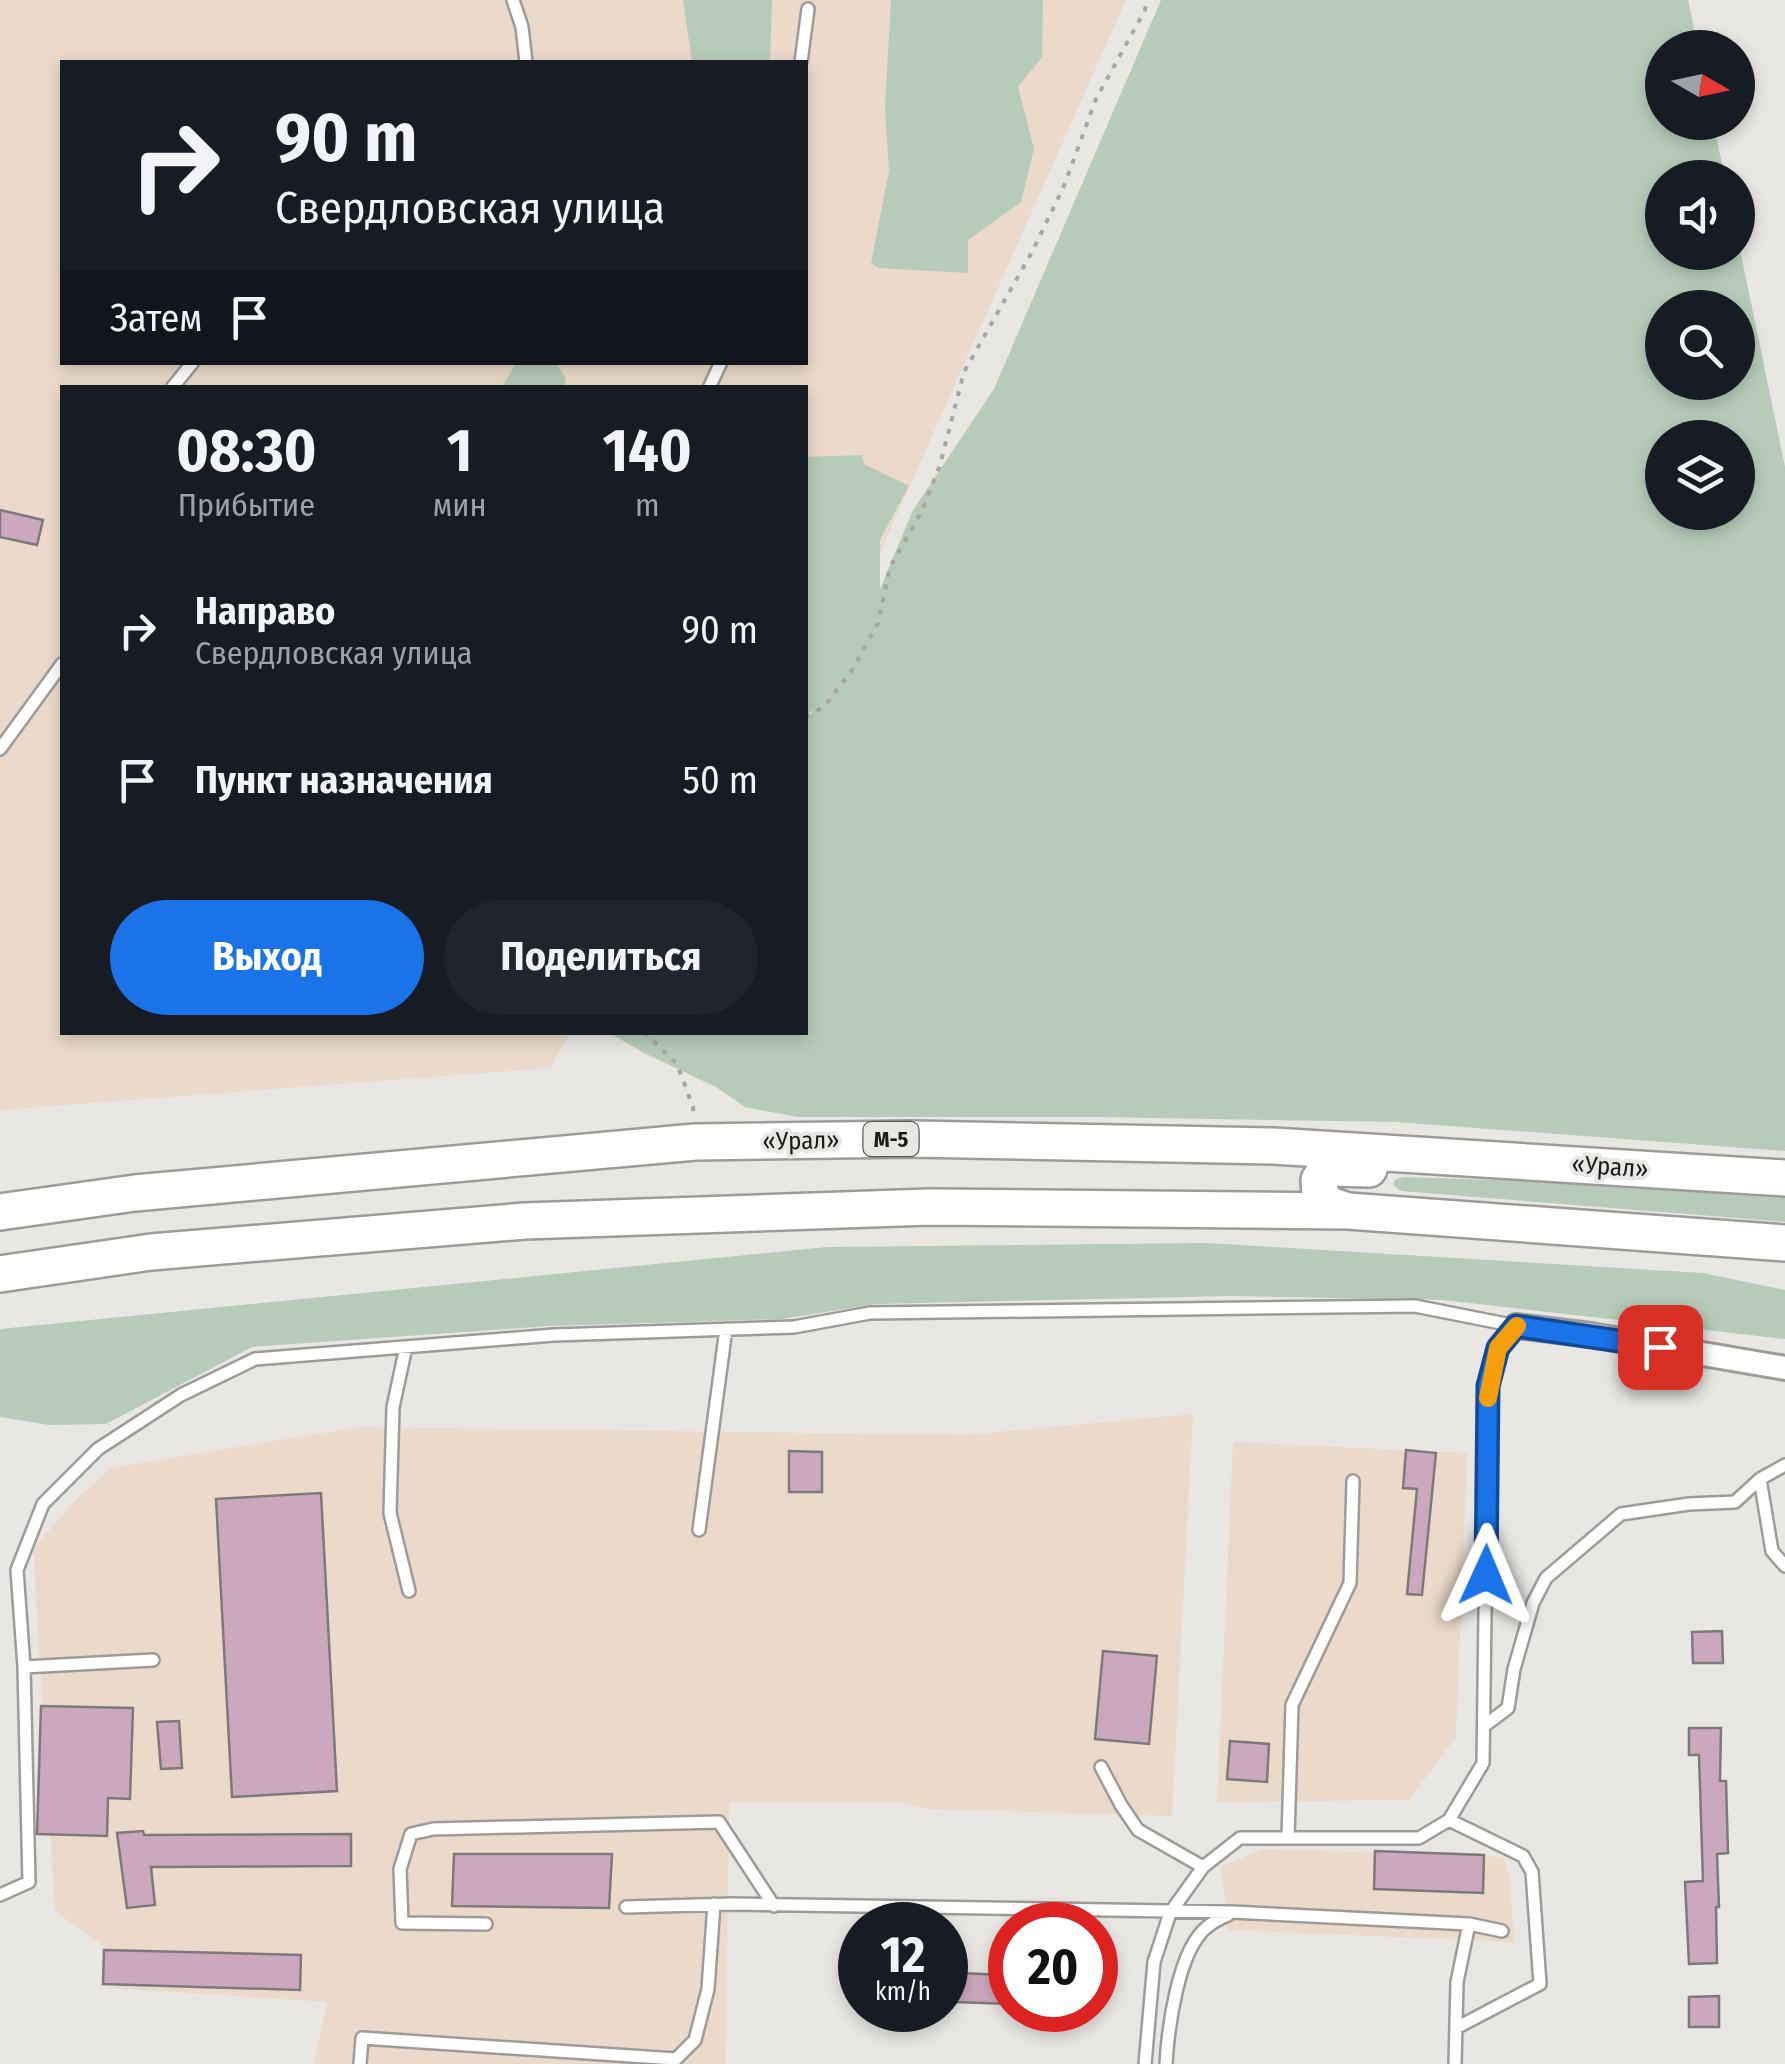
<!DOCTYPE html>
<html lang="ru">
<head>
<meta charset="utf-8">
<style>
	:root { --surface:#171b24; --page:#20242c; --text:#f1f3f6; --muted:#9ea1a6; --accent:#1a73e8 }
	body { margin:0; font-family:"Fira Sans Condensed",sans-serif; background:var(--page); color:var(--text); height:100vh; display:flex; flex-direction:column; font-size:38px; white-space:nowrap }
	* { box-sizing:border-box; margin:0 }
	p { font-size:32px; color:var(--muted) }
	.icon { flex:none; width:55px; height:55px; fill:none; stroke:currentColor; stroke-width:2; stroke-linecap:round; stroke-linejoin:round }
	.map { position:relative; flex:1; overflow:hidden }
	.details { position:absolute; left:60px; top:385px; width:748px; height:650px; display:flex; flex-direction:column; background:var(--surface); border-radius:0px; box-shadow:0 5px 15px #0003 }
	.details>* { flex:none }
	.hud { position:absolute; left:60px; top:60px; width:748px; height:305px; border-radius:0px; box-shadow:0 5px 15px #0003; background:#171b24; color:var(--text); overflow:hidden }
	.needle { width:65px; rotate:99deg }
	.fabs { position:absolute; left:1645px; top:30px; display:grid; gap:20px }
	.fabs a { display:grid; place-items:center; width:110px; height:110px; border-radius:50%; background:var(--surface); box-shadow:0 5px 15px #0003; font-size:50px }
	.speed { position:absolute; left:838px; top:1902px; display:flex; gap:20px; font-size:50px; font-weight:700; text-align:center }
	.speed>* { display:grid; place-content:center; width:130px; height:130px; border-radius:50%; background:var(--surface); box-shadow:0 5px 15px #0003; line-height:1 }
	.speed small { font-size:25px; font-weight:400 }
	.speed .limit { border:15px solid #d22; background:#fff; color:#111 }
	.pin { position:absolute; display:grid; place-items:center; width:85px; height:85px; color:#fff; margin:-42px; border-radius:20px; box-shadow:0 5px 15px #0006 }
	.me { position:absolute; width:110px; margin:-55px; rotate:1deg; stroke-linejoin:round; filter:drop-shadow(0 0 8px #0008) }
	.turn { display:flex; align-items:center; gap:35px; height:210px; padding:0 50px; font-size:45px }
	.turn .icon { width:130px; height:130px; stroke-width:2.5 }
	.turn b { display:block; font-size:70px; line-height:85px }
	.then { display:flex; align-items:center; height:95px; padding:0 50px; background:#0003; gap:20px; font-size:38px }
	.eta { display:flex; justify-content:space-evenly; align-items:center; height:170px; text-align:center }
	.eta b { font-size:60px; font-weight:700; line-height:70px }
	.cta { display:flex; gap:20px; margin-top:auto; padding:20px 50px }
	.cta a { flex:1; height:115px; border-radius:60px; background:var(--accent); color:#fff; font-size:40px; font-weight:700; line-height:115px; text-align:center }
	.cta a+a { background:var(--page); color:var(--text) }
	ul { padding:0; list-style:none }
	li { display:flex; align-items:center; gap:30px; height:150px; padding:0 50px }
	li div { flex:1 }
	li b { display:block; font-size:38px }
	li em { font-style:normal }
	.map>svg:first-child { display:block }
	.industrial { fill:#ebdac9; fill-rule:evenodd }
	.green { fill:#b6ccb8; fill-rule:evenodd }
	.building { fill:#cca8be; stroke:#7d7a7c; stroke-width:2.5 }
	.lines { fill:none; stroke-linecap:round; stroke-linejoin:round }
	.service-casing { stroke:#9d9c99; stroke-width:16 }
	.minor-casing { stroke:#9d9c99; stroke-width:28 }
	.primary-casing { stroke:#9d9c99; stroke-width:40 }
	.path { stroke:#a7a6a2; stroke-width:4; stroke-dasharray:5 8; stroke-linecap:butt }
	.service { stroke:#fff; stroke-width:11 }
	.minor { stroke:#fff; stroke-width:22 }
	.primary { stroke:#fff; stroke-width:35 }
	.route-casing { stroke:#114b97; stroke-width:25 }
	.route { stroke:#1a73e8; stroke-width:18 }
	.slow { stroke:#f59e0b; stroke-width:18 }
	.labels { text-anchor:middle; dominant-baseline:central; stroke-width:8; stroke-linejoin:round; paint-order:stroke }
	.shield { fill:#e8e7e3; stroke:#595856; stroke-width:2.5 }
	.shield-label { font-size:22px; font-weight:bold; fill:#1c1b1a }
	.street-label { font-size:25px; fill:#1c1b1a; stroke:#e8e7e3 }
</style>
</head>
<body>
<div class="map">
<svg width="1785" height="2064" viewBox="0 0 1785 2064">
	<rect width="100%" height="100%" fill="#e8e7e3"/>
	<path class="industrial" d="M0,0H1126L827,672L805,696V388H62V1032L570,1033L550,1068L0,1110ZM62,62H805V362H62Z
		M1193,1414L1172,1816L926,1809L898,1802H729L726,2064H314L327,2002L113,1988L111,1952L55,1911L33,1548L77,1499L111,1468L359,1427L965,1435Z
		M1233,1442L1467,1453L1456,1737L1409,1800L1217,1802Z
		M1262,1849L1503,1857L1510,1878L1514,1942L1228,1930L1221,1867Z"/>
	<path class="green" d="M683,0H772L770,62H692Z
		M891,0H1043L1042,57L1018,87L1034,149L1021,202L968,240V273L878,268L871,263L889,171L885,106Z
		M1161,0H1688L1698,47L1662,48V122L1713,123L1725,177L1662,178V252H1738V240L1785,467V1151L1396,1122L1096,1117H797L745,1107L716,1087L644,1053L610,1033L805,1032V721L814,710L805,715V457L862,455L864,464L909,486L880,540V589L913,510L994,389ZM1662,308H1738V382H1662ZM1662,438H1738V512H1662Z
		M516,363H556L565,377L566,387H502Z
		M1403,1177L1619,1184L1785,1198V1222L1401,1191L1393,1185L1395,1180Z
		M1208,1243L1703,1273L1785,1290V1339L1443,1300L1231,1296L876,1304L782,1319L549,1326L252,1347L106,1424L49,1425L0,1417V1329L827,1247Z"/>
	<path class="building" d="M0,510L43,520L37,545L0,537Z
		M1406,1450L1436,1453L1422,1595L1407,1594L1417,1489L1403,1488Z
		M789,1451L822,1452V1492H789Z
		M321,1493L337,1791L232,1797L216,1499Z
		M1722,1631L1723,1663H1693L1692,1632Z
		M1103,1651L1157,1656L1149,1744L1095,1739Z
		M41,1706L133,1708L130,1799L108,1798L107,1836L37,1834Z
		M179,1721L182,1768L161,1769L157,1722Z
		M1689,1728H1721L1720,1781H1726L1728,1853L1717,1854L1719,1907H1716L1717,1963L1689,1964L1685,1882L1703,1881L1699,1755H1689Z
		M1230,1741L1269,1744L1267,1782L1227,1779Z
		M143,1831L144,1835L351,1834V1866L151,1867L155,1905L127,1908L117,1833Z
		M1375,1851L1484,1855L1483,1893L1374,1889Z
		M454,1854H612L609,1908L452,1906Z
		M104,1950L301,1955L300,1990L103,1984Z
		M958,1973L1010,1975V2004L957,2002Z
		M1719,1996V2027H1689V1997Z"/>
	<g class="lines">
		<g class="service-casing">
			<path id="service" d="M513,0L522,27L526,62
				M801,62L808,9
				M172,388L193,362
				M709,388L721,362
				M0,749L62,664
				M406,1347L393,1407L390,1513L409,1591
				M1760,1479L1772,1551L1785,1566
				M699,1530L726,1329
				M24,1667L153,1660
				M1484,1726L1508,1708L1514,1669L1533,1603L1546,1578L1621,1514L1689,1504L1735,1502L1760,1479L1785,1465
				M1101,1767L1121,1805L1138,1830L1203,1867
				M1449,1820L1523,1856L1532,1872L1540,1984L1456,2028
				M1288,1838L1292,1705L1350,1583L1353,1481
				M0,1895L29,1882L24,1667L17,1570L43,1504L98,1449L181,1395L255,1359L554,1335L794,1327L870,1313L1415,1306L1516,1326L1498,1348L1488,1386L1483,1763L1449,1820L1419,1838H1240L1203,1867L1170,1913L1154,1962L1145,2064
				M626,1907L732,1904L1232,1912L1469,1924
				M486,1924L402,1923L400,1869L411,1834L433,1829L719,1822L774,1906
				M360,2064L362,2038L676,2059L695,2040L708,1989L714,1904
				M1166,2064C1168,2028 1178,1950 1207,1927C1213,1922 1221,1918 1228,1915
				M1455,2064L1457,1982L1469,1924L1502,1931"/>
		</g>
		<g class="minor-casing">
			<path id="minor" d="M1516,1326L1591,1335L1785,1368"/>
		</g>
		<g class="primary-casing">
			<path id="primary" d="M1348,1211L1330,1205L1320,1196L1319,1180L1327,1168L1369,1169
				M0,1212L135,1193L695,1142L912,1139L1273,1146L1785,1178
				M0,1274L151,1252L525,1221L929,1207L1348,1211L1785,1243"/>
		</g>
		<path class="path" d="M805,717L824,707L852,670L878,623L890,567L922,511L940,465L964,372L1032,252L1064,186L1096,99L1145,10L1147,0
			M644,1032L677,1064L693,1107L694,1118"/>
		<use href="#service" class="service"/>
		<use href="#minor" class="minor"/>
		<use href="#primary" class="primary"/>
	</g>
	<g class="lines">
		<g class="route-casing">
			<path id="route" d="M1486,1575L1488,1386L1498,1348L1516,1326L1660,1347"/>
		</g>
		<use href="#route" class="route"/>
		<path class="slow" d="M1488,1398L1498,1348L1517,1326"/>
	</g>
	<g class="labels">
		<rect class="shield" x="863.5" y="1122" width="55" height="34" rx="8"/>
		<g class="shield-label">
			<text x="891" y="1139">М-5</text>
		</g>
		<g class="street-label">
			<text transform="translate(801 1141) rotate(-1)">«Урал»</text>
			<text transform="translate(1610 1167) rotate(4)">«Урал»</text>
		</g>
	</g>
</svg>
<div class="fabs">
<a><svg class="needle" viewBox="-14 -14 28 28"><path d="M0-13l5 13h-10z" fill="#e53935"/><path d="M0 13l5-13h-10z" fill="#9ea1a6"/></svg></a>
<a><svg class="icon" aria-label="sound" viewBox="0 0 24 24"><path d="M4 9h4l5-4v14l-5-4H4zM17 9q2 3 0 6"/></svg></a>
<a><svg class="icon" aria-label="search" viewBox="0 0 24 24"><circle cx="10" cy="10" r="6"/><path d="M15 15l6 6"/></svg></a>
<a><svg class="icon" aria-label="layers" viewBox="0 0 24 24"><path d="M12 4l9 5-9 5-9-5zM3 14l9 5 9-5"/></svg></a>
</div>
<div class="speed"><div>12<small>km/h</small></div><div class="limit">20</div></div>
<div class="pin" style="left:1660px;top:1347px;background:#d93025"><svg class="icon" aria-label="arrive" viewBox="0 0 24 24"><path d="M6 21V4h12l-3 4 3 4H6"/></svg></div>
<svg class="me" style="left:1486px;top:1575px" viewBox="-20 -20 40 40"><path d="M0-17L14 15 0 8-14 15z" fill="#1a73e8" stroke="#fff" stroke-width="4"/></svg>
<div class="hud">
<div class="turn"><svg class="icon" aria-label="right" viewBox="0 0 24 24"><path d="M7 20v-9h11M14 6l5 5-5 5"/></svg><div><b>90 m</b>Свердловская улица</div></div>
<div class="then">Затем<svg class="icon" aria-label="arrive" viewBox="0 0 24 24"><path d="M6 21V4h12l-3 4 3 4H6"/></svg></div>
</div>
<section class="details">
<div class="eta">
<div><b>08:30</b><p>Прибытие</p></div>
<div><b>1</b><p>мин</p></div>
<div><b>140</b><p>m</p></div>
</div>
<ul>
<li><svg class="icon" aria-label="right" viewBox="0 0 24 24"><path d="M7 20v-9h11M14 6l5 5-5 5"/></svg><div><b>Направо</b><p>Свердловская улица</p></div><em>90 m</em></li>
<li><svg class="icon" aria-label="arrive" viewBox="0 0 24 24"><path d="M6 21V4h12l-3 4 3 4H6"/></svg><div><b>Пункт назначения</b></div><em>50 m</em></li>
</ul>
<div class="cta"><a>Выход</a><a>Поделиться</a></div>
</section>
</div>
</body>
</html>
